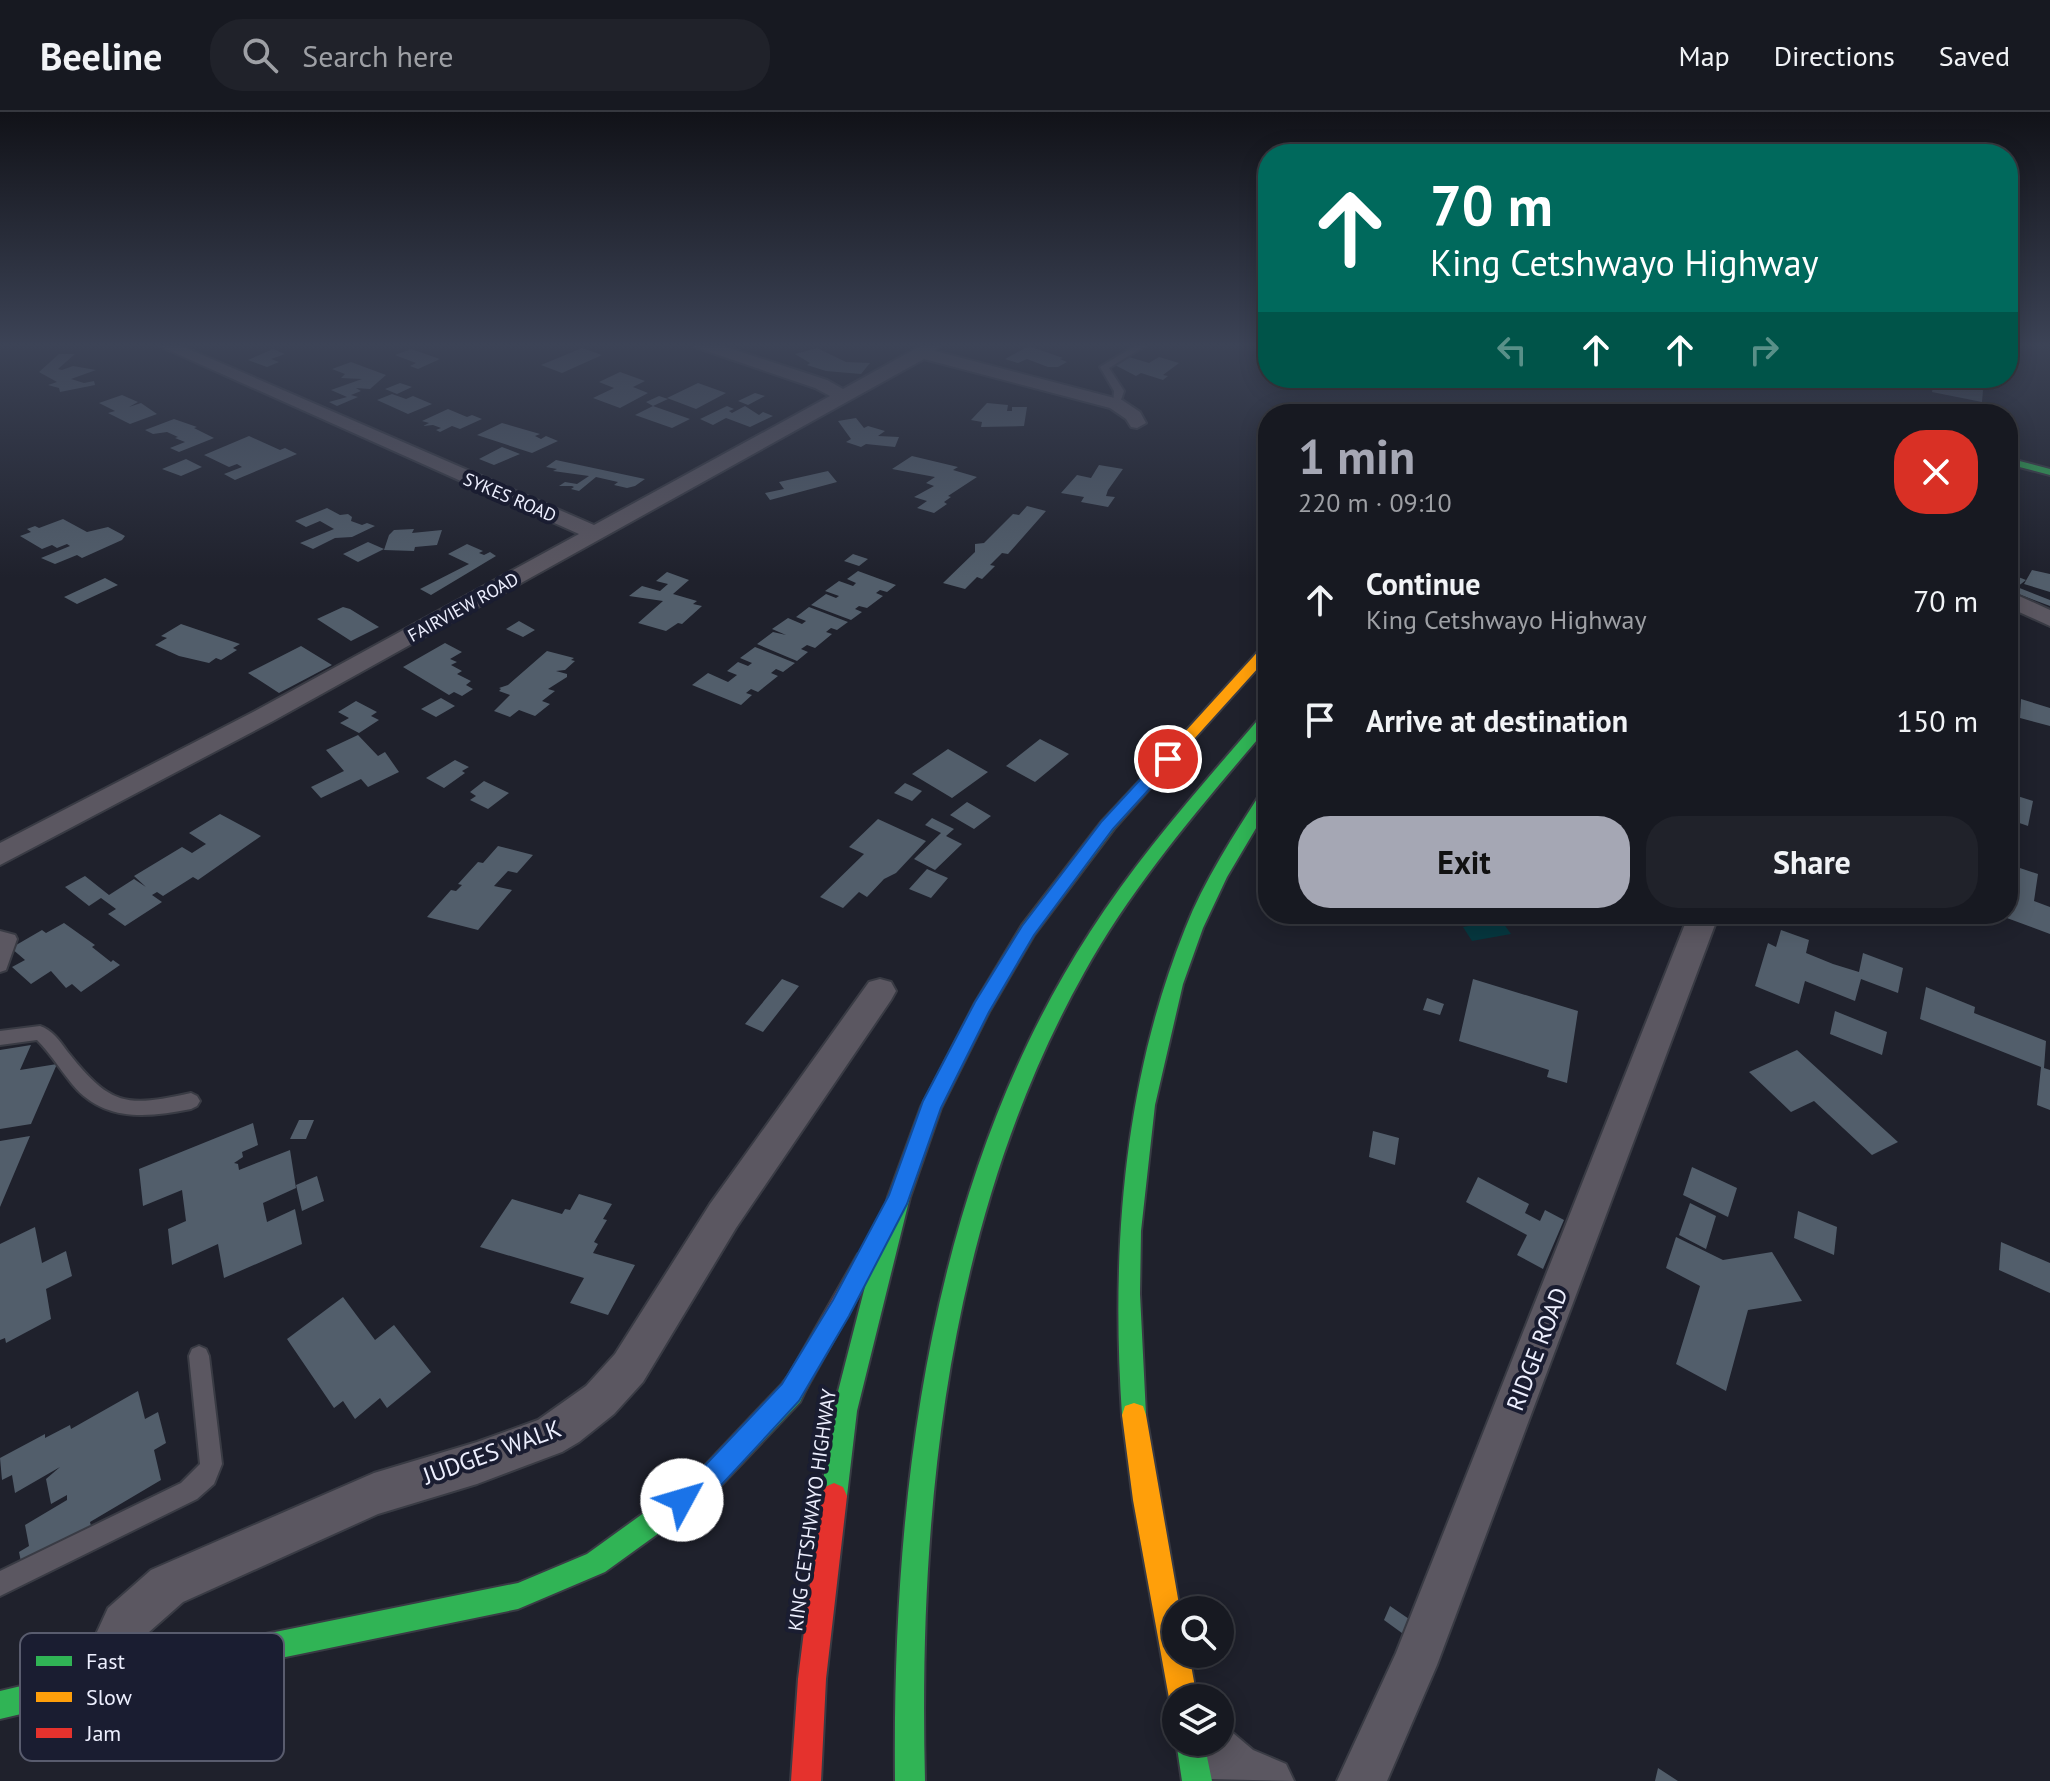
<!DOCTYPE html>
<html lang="en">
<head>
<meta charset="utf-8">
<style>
	:root { --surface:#171921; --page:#20222a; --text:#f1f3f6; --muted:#9ea0a5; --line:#36383f; --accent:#a5a7b4 }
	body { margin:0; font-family:"PT Sans",sans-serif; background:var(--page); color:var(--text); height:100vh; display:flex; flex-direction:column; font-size:30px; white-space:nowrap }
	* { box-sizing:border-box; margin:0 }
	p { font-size:26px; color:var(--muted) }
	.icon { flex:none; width:44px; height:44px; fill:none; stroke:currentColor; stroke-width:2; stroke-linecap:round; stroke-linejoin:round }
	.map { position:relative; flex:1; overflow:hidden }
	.sheet { position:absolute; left:1258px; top:292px; width:760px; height:520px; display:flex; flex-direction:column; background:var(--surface); border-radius:32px; box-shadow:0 4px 20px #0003,0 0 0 2px var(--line) }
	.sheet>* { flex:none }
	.top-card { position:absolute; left:1258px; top:32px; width:760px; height:244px; border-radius:32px; box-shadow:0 4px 20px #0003,0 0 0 2px var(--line); background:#00695c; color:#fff; overflow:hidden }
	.tools { position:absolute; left:1162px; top:1484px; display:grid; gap:16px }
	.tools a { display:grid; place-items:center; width:72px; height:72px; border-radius:50%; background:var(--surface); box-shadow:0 4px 20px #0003,0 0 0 2px var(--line); font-size:40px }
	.pin { position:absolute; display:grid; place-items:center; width:68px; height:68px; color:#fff; margin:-34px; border:4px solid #fff; border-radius:50%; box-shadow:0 2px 8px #0007 }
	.me { position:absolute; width:88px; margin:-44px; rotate:51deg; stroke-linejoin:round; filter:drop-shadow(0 0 6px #0008) }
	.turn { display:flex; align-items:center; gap:28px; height:168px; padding:0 40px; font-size:36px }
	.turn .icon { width:104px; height:104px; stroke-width:2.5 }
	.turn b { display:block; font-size:56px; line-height:68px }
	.lanes { display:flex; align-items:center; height:76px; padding:0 40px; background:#0003; justify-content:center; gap:40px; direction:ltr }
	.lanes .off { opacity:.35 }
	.round { display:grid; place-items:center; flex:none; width:84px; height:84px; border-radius:32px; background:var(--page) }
	.overview { display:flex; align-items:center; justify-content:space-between; height:136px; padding:0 40px }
	h1 { font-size:48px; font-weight:700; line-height:60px; color:var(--accent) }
	.button { display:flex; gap:16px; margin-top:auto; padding:16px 40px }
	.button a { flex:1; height:92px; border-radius:32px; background:var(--accent); color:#111; font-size:32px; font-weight:700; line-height:92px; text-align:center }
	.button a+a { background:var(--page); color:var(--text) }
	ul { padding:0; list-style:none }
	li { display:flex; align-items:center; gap:24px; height:120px; padding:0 40px }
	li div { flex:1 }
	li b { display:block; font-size:30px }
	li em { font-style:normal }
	header { display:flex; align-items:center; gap:48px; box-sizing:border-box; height:112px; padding:0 40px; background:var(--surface); border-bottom:2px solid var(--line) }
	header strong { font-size:38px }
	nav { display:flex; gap:44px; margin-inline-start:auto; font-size:28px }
	.search { width:560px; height:72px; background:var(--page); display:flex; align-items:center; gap:20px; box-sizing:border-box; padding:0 28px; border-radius:32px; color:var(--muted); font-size:30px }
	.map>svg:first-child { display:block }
	.water { fill:#06373f }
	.building { fill:#525e6b }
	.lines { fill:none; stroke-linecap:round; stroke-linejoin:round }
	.lane-casing { stroke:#393b44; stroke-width:4 }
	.street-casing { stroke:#393b44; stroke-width:4 }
	.fast-casing { stroke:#393b44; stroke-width:4 }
	.slow-casing { stroke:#393b44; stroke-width:4 }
	.jam-casing { stroke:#393b44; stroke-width:4 }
	.lane { fill:#5b5761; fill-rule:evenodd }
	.street { fill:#5b5761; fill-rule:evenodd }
	.fast { fill:#30b455; fill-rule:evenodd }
	.slow { fill:#ff9f0a; fill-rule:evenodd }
	.jam { fill:#e5322d; fill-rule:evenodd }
	.route { fill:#1a73e8; stroke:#114b97; stroke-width:2 }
	.labels { text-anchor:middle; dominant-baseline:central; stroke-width:8; stroke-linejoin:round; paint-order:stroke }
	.far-street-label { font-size:18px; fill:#edeffe; stroke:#1a1d31 }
	.street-label { font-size:20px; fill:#edeffe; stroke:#1a1d31 }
	.near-street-label { font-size:24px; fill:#edeffe; stroke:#1a1d31 }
	.key { fill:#1a1d31; stroke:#595c6e; stroke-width:2 }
	.key-label { font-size:22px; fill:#edeffe }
</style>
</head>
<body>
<header>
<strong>Beeline</strong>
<div class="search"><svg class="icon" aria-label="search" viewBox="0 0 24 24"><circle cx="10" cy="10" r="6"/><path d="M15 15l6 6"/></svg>Search here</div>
<nav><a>Map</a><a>Directions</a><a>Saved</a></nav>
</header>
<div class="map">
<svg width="2050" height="1669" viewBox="0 0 2050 1669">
	<rect width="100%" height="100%" fill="#1f212c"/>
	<path class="water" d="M1501,808L1511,822L1472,829L1463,815Z"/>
	<path class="building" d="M1029,234L1063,246L1060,247L1067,250L1058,255H1048L1027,247L1018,251L1005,247Z
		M582,236L602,243L562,261L541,253Z
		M817,236L846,250L870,251L861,262L826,259L807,253L810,251L795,242Z
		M273,237L285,242L271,247L279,250L267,255L248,248Z
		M411,237L440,247L418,257L410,254L416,251L395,243Z
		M59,242H75L58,257L62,258L73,254L96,258L71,267L84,271L94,269L95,273L60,280L59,276L48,273L57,270L39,260Z
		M1129,245L1149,251L1159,245L1179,251L1163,263L1168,264L1163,268L1141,261L1136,264L1115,253Z
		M351,250L386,263L370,277L356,276L361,279L351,283L358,285L337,294L329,290L347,285L331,278L362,267L341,266L345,262L332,257Z
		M620,260L645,269L633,275L648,281L620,296L593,286L614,276L599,270Z
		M1934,268L1983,278L1982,290L1932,280Z
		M400,271L412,275L397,282L385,277Z
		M698,271L726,281L696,297L667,286Z
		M755,281L765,284L748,293L738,289Z
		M392,282L406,287L413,284L432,292L408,302L377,288Z
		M122,283L138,290L129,295L141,291L157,302L130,312L108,301L115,299L99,291Z
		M659,284L668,287L653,294L690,307L672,316L635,303L653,294L646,290Z
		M987,291L1008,293L1007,299H1012V295H1027L1024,314L981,315L982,310L971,308Z
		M727,294L734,297L729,299L732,301L745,294L759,303L763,300L773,304L750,315L726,306L713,313L700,307Z
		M448,297L467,305L472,303L482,307L460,317L452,314L440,320L436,318L441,316L433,313L423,314L429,311L422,309Z
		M856,306L864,316L868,314L885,319L878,324L899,325L895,335L866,332L861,335L846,330L851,327L838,309Z
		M174,307L197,315L194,316L214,326L179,340L170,336L185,330L175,326L178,325L167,320L153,322L145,318Z
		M502,311L540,322L535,324L541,327L546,324L558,329L532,341L477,323Z
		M249,324L280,338L285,336L297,342L235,368L224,362L242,355L237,352L229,355L204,343Z
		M502,335L520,342L494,353L479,347Z
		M912,344L958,355L953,358L977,365L948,384L951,385L944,390L947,392L934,401L917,396L927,389L914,385L934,374L926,371L935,365L892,357Z
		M186,347L202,355L181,364L162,357Z
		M556,348L645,367L635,374L627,376L614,373L618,370L596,365L579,379L571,377L574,375L572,374H559L565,370L577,372L589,364L553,359L557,357L546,355Z
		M1099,353L1123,357L1108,378L1106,384L1115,385L1108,395L1081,390L1084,385L1061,381L1077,363L1091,366Z
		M828,359L837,370L770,388L765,381L784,377L779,370Z
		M1027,394L1046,399L1008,442L1002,441L990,453L995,454L982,467L977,465L965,477L943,471L975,440V432L984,431L1013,402L1019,403Z
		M327,396L340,403L348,402L352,405L351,409L362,413L367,411L375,414L352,425L335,426L313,437L300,431L334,417L320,409L306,415L295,409Z
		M63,407L87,420L108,415L125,424L122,428L82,446L77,443L55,452L41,446L70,434L67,432L57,436L52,433L42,437L20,424L31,420L27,417L35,414L39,416Z
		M414,417L412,421L442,418L437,433L415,435L414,439L384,438L389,423L394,418Z
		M368,430L384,437L358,450L343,442Z
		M467,432L483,439L479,441L484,443L490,440L496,444L431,483L420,477L469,452L448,442Z
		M853,442L868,447L859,454L844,449Z
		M2032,458L2050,462V480L2024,472Z
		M858,459L896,473L887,480L880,478L876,481L883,484L867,496L859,494L855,497L862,500L851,508L811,493L826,482L836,486L839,484L825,479L839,469L853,474L856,471L847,467Z
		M667,460L689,468L673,482L697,489L693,492L702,494L682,512L678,511L666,519L638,511L663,489L629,484L642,474L660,479L668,472L656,469Z
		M2008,461L2026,468L2017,475L2050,488V494L2008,478Z
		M105,466L118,473L77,492L64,485Z
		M343,495L350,497L379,515L351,529L317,507Z
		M809,495L848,510L837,518L831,516L826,520L832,522L815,536L807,533L801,537L808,540L797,549L757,532L773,520L786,523L772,517L788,506L802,512L806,509L796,505Z
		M519,509L535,518L523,525L506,517Z
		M181,512L240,532L233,536L237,538L221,548L216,546L209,551L179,544L155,533L167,526L161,524Z
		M445,531L462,540L450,547L457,550L451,553L462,559L457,562L471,569L466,573L473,577L462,584L454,580L449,583L403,555Z
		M301,534L332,553L279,581L248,561Z
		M755,535L795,551L783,560L776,557L771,561L778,564L758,580L751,577L746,581L752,583L741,593L692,573L708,561L728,570L737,563L727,559L738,550L748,554L752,551L740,546Z
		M547,539L574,546L571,548L575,549L565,558L556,559L567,562V565L548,577L555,579L542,589L550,592L535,604L519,598L510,605L494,599L510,583L499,579L501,577L499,576L508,573Z
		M441,586L455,594L436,605L421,597Z
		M2021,587L2050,596V614L2020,606Z
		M356,589L377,600L371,604L379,608L359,621L340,611L349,606L338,600Z
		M358,623L378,644L385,640L399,660L368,675L361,667L321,686L311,675L344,659L326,638Z
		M1040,627L1069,642L1035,670L1006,654Z
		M948,637L988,660L952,686L912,662Z
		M455,648L469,655L462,659L465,661L444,676L426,666Z
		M484,669L509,681L488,697L470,688L476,684L470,680Z
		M905,671L922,679L912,689L894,681Z
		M2008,681L2033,689L2028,714L2008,707Z
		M967,690L991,704L974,717L950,703Z
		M220,702L261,724L198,768L193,765L163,784L157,780L152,783L162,790L125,814L108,802L116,797L101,786L89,794L65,775L85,764L109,783L134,767L146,775L134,764L182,735L192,741L206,732L189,721Z
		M932,706L954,717L946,724L962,732L935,758L914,747L941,721L925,713Z
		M878,707L926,729L896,761L884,767L867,785L859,780L843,796L820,785L864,742L849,735Z
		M498,734L533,743L517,761L508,759L494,774L512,778L478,818L427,805L451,778L456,779L462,773L458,772L478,750L483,751Z
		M2008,752L2038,762L2034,789L2050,795V822L1996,802H2008Z
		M927,757L948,766L931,786L909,777Z
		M64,811L95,833L92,835L111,850L113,848L120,853L81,880L72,872L66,876L51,859L31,872L12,855L25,848L11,836L42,818L46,821Z
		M1781,818L1809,828L1806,841L1833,852L1859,860L1863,841L1903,856L1898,881L1861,867L1855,889L1805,869L1799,892L1755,874L1768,831L1776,835Z
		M782,867L799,874L763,920L745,912Z
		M1473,867L1578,899L1567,971L1547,965L1549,958L1459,929Z
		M1926,875L1975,895L1974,901L2046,929L2044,956L2050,958V998L2037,993L2041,955L1920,907Z
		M1427,886L1444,892L1440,903L1423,898Z
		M1835,899L1887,920L1882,943L1830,922Z
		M31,933L20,958L57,952L31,1012L0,1017V938Z
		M1797,938L1898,1030L1872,1043L1814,989L1791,1000L1749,960Z
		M299,1008H314L306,1027H290Z
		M253,1011L258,1033L242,1040L243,1045L234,1051L238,1052L239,1058L290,1038L296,1076L263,1091L267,1110L295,1097L302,1132L224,1166L218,1132L172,1153L168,1117L186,1109L182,1078L143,1094L139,1057Z
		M1373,1019L1399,1026L1395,1053L1369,1045Z
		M30,1024L0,1095V1029Z
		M1692,1055L1737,1076L1728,1105L1683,1083Z
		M317,1064L324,1089L302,1099L296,1073Z
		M1478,1065L1529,1092L1525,1101L1540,1109L1545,1098L1564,1108L1543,1157L1517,1143L1527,1123L1466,1090Z
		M579,1082L612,1092L603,1107L607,1108L594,1130L598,1132L593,1141L635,1153L608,1203L570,1191L584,1166L480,1135L512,1087L562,1102L565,1097L570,1098Z
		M1690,1091L1716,1104L1706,1137L1679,1123Z
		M1798,1099L1837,1115L1834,1143L1794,1126Z
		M35,1115L42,1151L66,1139L72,1164L46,1177L51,1207L6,1231L5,1226L0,1228V1132Z
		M1676,1125L1723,1148L1772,1140L1802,1189L1748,1198L1726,1279L1676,1252L1700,1174L1666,1156Z
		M2001,1130L2050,1151V1181L1999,1158Z
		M343,1185L375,1228L394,1213L431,1260L387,1296L380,1286L355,1307L343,1289L334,1296L287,1227Z
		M138,1279L145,1307L158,1300L166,1331L154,1338L161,1368L90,1410L91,1414L23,1460L19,1440L29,1434L25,1413L67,1388V1383L51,1392L46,1367L60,1355L15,1381L12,1363L2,1368L0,1346L45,1322V1326L70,1313L71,1317Z
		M1390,1494L1412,1509L1406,1524L1384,1508Z
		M1658,1656L1678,1669H1655Z"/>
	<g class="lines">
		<g class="lane-casing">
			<path id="lane" d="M1138,232H1148L1109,256L1124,279L1119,294H1113L1114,279L1100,255Z
				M0,819L15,823L17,827L6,858L0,860Z
				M40,914C52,918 60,929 67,939C110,993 124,996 191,981L197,984L200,989L197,994L191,997C147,1006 103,1010 72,972C60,957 50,941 37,928L0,933V919Z
				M199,1234L206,1237L209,1244L222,1352L214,1372L197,1387L0,1484V1459L181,1371L200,1352L189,1244L192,1237Z"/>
		</g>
		<g class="street-casing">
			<path id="street" d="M155,232H177L594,413L830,284L815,276L695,235L693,232H717L827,268L843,277L924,232H942L935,239L1122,288L1140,300L1146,311L1137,316L1131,315L1126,307L1110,296L924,247L273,609L0,753V731L255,599L579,422Z
				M2008,479L2050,498V514L2008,495Z
				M1689,802H1719L1437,1553L1387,1669H1337L1396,1541Z
				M880,867L891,870L896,879L891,888L736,1116L643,1270L614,1302L579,1330L562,1340L477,1372L378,1402L183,1490L140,1528L115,1585L98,1591L81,1585L75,1568L108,1496L151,1458L374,1361L477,1330L538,1308L586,1274L615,1242L710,1092L869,870Z
				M1220,1610L1253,1638L1286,1652L1294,1669L1211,1667L1193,1647L1186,1630H1220Z"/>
		</g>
		<g class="fast-casing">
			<path id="fast" d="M2008,346L2050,357V363L2008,352Z
				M1268,600V615C1202,693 1134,771 1084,861C948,1104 918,1395 925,1669H895C892,1380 930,1067 1090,820C1140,742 1203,672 1263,602Z
				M1189,619L1194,621V627L1114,717L1034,823L989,900L941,996L910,1085L857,1299L847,1384L843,1393L834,1397L825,1393L821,1384L833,1299L888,1085L921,995L975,891L1022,813L1102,709L1184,621Z
				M1268,678V696L1227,765L1203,816L1183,872L1155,993L1141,1119L1140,1182L1146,1303L1143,1312L1134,1315L1125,1312L1122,1303C1111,1139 1123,971 1185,817C1204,768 1234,723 1262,679Z
				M797,1259L805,1263L809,1271L800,1290L713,1382L605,1460L518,1497L97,1584L0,1607V1579L97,1556L518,1471L587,1442L695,1364L782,1272L789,1263Z
				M1176,1629L1204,1630L1212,1669H1182Z"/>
		</g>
		<g class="slow-casing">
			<path id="slow" d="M1268,533V545L1194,627H1184V621L1263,534Z
				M1134,1291L1143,1294L1146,1303L1180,1498H1176V1542H1189L1197,1586H1176V1597L1169,1586L1133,1388L1122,1303L1125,1294Z"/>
		</g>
		<g class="jam-casing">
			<path id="jam" d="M866,1139L874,1142L877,1149L874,1156L805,1279L797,1283L789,1279L785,1271L789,1263L858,1142Z
				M834,1371L843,1375L847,1384L826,1567L821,1669H791L798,1567L821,1384L825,1375Z"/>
		</g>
		<use href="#lane" class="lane"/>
		<use href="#street" class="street"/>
		<use href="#fast" class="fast"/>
		<use href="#slow" class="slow"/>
		<use href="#jam" class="jam"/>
	</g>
	<linearGradient id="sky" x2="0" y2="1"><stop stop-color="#111218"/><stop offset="0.5" stop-color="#3c4356"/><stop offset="1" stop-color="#3c4356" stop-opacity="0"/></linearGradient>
	<rect width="2050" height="466" fill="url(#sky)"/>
	<path class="route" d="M1168,642L1176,647L1173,651L1113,717L1034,823L989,900L941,996L907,1092L849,1204L799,1289L713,1382L682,1401L673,1397L669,1388L673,1379L695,1364L782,1272L833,1188L889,1083L923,989L975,890L1022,814L1102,709L1162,644Z"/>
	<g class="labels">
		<g class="far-street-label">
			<text transform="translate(510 385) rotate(23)">SYKES ROAD</text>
			<text transform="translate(463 495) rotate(-29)">FAIRVIEW ROAD</text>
		</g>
		<g class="street-label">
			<text transform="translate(812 1398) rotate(-82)">KING CETSHWAYO HIGHWAY</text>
		</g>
		<g class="near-street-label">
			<text transform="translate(1537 1237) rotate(-69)">RIDGE ROAD</text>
			<text transform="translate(492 1340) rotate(-20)">JUDGES WALK</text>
		</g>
	</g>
	<rect x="20" y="1521" width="264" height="128" rx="12" class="key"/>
	<rect x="36" y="1544" width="36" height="10" fill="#30b455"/>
	<rect x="36" y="1580" width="36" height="10" fill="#ff9f0a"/>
	<rect x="36" y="1616" width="36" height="10" fill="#e5322d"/>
	<g class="key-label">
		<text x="86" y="1557">Fast</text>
		<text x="86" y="1593">Slow</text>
		<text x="86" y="1629">Jam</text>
	</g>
</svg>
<div class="tools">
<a><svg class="icon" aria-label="search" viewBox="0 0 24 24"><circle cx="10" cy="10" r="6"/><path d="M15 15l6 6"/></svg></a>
<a><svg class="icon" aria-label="layers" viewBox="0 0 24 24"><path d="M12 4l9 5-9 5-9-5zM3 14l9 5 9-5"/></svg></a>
</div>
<div class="pin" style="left:1168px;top:647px;background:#d93025"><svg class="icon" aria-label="arrive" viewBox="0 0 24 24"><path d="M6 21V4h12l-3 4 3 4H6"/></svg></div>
<svg class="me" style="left:682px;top:1388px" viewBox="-20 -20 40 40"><circle r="19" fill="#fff"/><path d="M0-13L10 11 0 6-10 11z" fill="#1a73e8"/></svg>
<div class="top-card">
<div class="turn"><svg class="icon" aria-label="ahead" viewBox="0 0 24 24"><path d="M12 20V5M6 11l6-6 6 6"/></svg><div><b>70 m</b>King Cetshwayo Highway</div></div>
<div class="lanes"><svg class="icon off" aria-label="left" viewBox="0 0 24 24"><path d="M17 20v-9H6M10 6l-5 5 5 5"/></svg><svg class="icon" aria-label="ahead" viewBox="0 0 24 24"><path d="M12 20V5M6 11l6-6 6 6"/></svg><svg class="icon" aria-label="ahead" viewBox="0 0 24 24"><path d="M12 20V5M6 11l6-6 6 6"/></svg><svg class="icon off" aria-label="right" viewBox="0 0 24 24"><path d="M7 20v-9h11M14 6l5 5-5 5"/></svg></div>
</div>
<section class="sheet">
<div class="overview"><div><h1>1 min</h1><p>220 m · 09:10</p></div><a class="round" style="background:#d93025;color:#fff"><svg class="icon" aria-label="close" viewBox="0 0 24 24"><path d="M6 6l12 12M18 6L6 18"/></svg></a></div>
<ul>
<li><svg class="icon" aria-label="ahead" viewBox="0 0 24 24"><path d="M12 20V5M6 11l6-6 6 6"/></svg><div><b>Continue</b><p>King Cetshwayo Highway</p></div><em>70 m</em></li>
<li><svg class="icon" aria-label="arrive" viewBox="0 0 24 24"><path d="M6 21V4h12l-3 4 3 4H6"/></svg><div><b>Arrive at destination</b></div><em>150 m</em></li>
</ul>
<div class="button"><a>Exit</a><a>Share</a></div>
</section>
</div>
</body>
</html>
